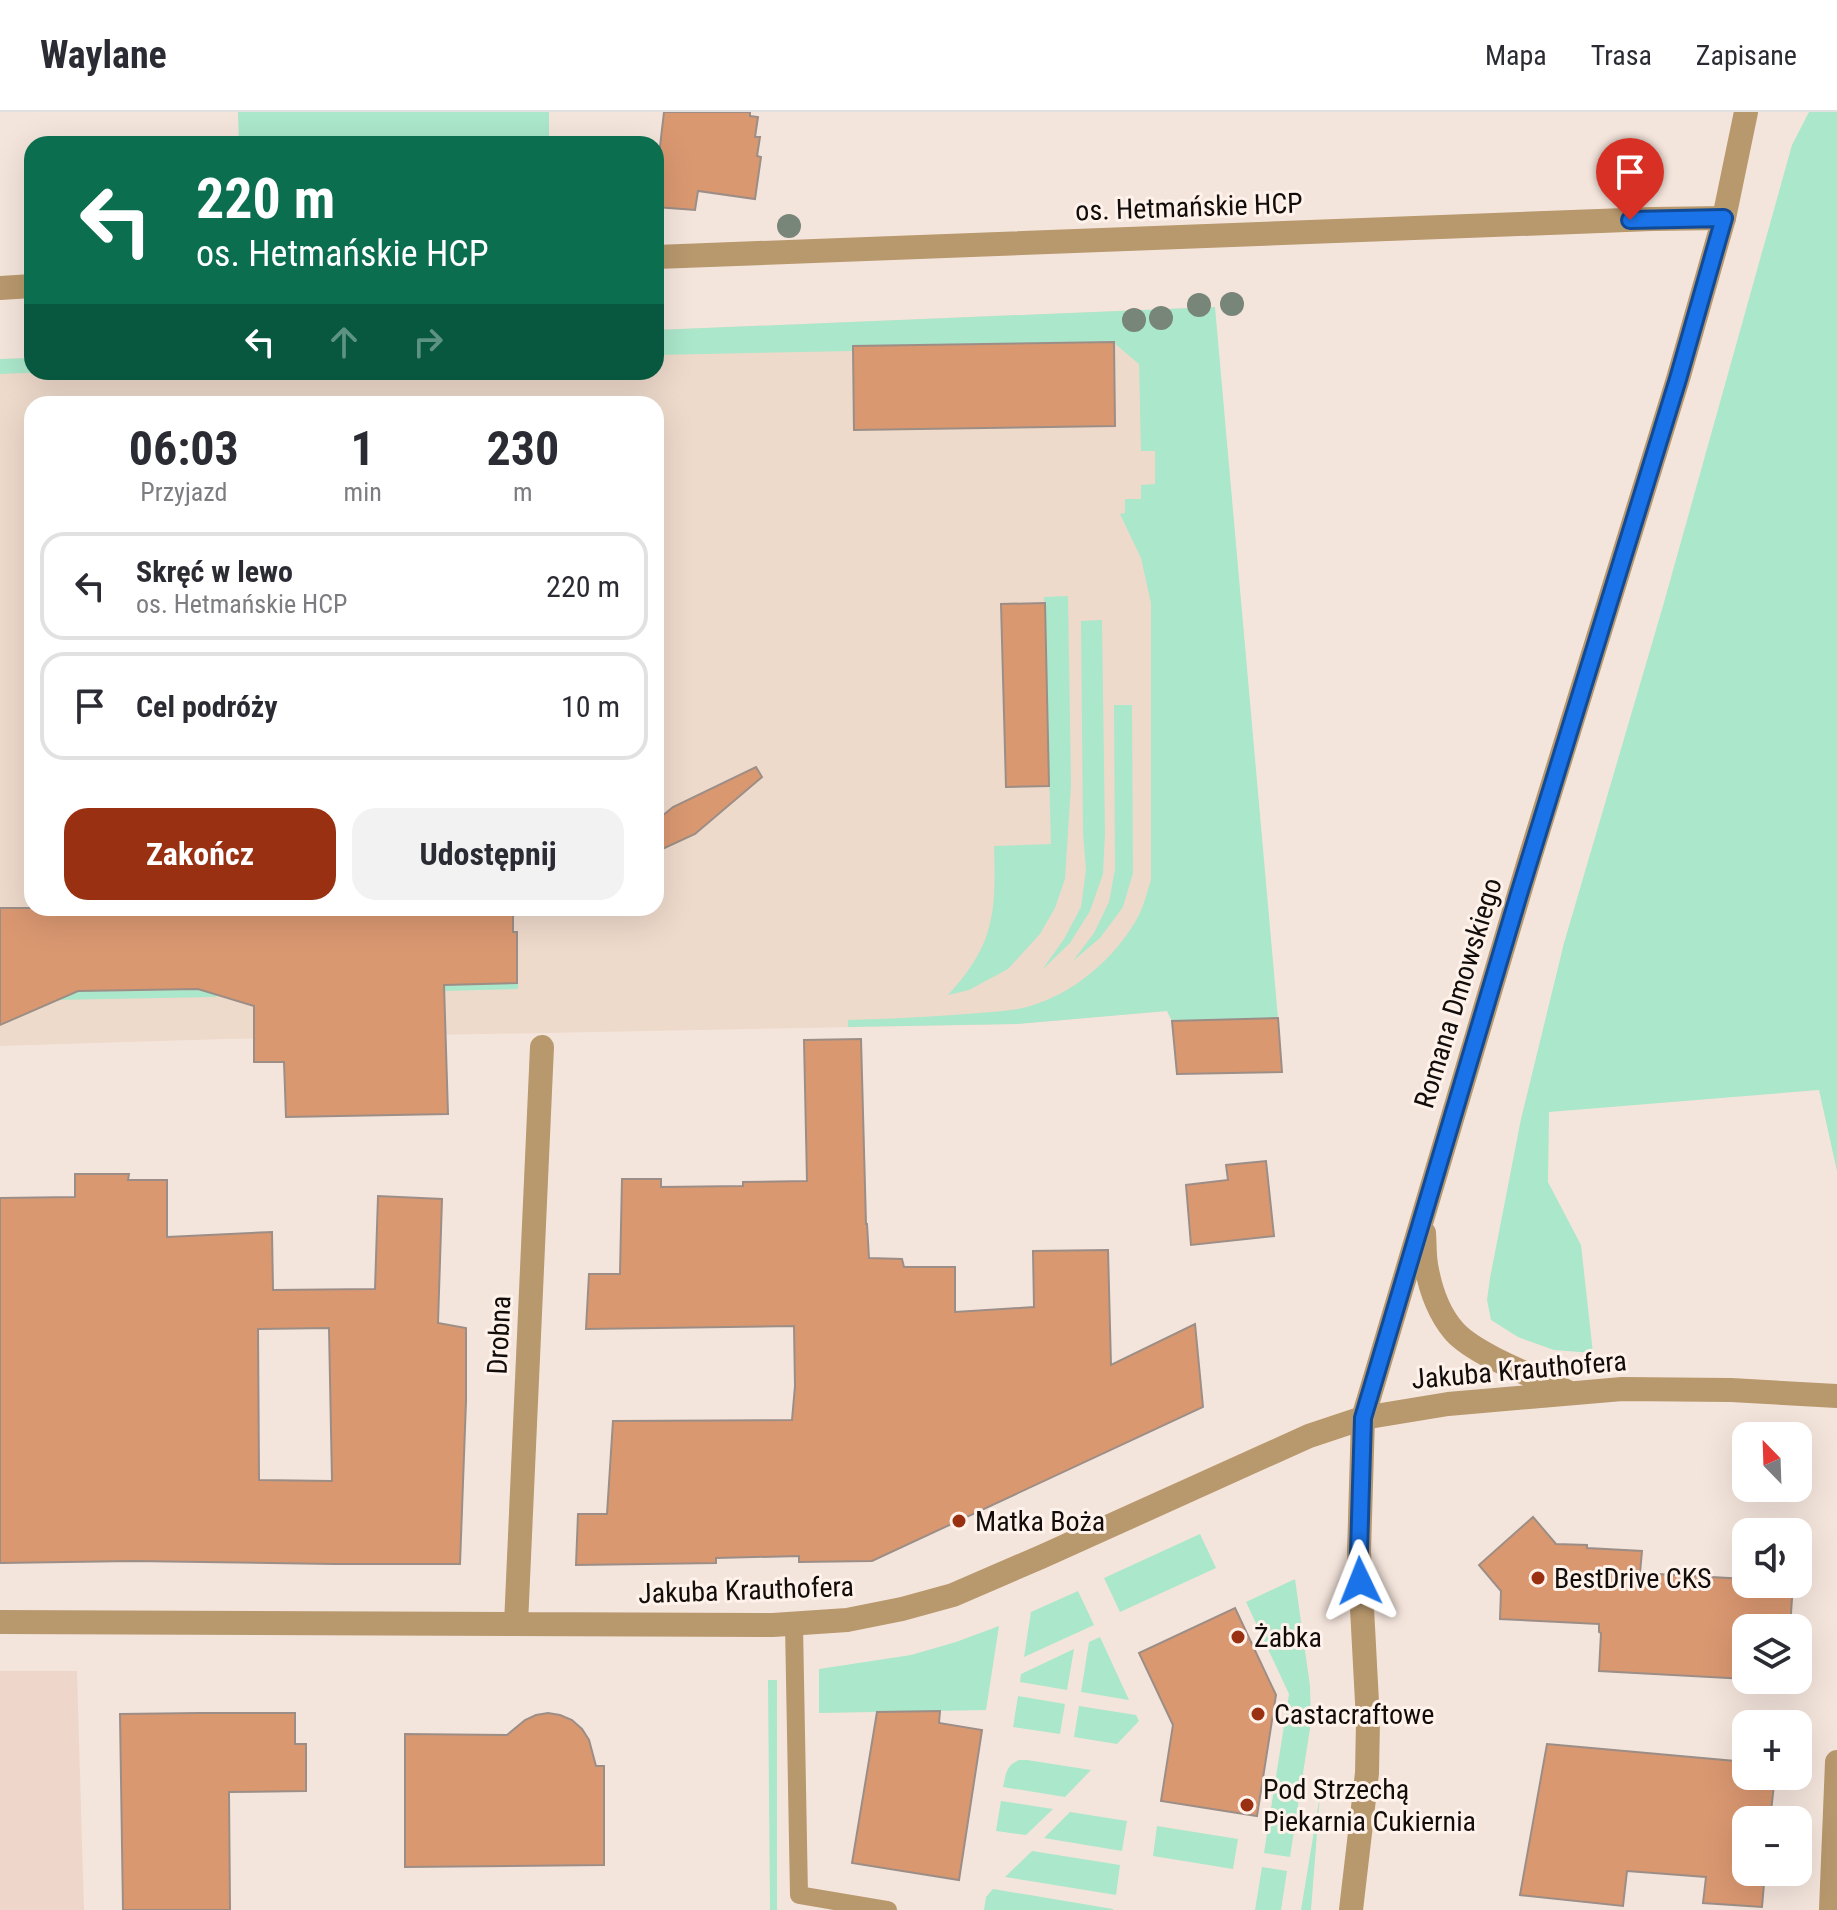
<!DOCTYPE html>
<html lang="pl">
<head>
<meta charset="utf-8">
<style>
	:root { --surface:#fff; --page:#f2f2f3; --text:#2b2b33; --muted:#7c7c81; --line:#e1e1e2; --accent:#983011 }
	body { margin:0; font-family:"Roboto Condensed",sans-serif; background:var(--page); color:var(--text); height:100vh; display:flex; flex-direction:column; font-size:30px; white-space:nowrap }
	* { box-sizing:border-box; margin:0 }
	p { font-size:26px; color:var(--muted) }
	.icon { flex:none; width:44px; height:44px; fill:none; stroke:currentColor; stroke-width:2; stroke-linecap:round; stroke-linejoin:round }
	.map { position:relative; flex:1; overflow:hidden }
	.sheet { position:absolute; left:24px; top:284px; width:640px; height:520px; display:flex; flex-direction:column; background:var(--surface); border-radius:24px; box-shadow:0 8px 32px #0002 }
	.sheet>* { flex:none }
	.guide { position:absolute; left:24px; top:24px; width:640px; height:244px; border-radius:24px; box-shadow:0 8px 32px #0002; background:#0b6e4f; color:#fff; overflow:hidden }
	.needle { width:52px; rotate:337deg }
	.buttons { position:absolute; left:1732px; top:1310px; display:grid; gap:16px }
	.buttons a { display:grid; place-items:center; width:80px; height:80px; border-radius:16px; background:var(--surface); box-shadow:0 8px 32px #0002; font-size:40px }
	.pin { position:absolute; display:grid; place-items:center; width:68px; height:68px; color:#fff; margin:-82px -34px; border-radius:50% 50% 50% 0; rotate:-45deg; box-shadow:0 0 8px #0007 }
	.pin .icon { rotate:45deg }
	.me { position:absolute; width:88px; margin:-44px; rotate:358deg; stroke-linejoin:round; filter:drop-shadow(0 0 6px #0008) }
	.turn { display:flex; align-items:center; gap:28px; height:168px; padding:0 40px; font-size:36px }
	.turn .icon { width:104px; height:104px; stroke-width:2.5 }
	.turn b { display:block; font-size:56px; line-height:68px }
	.lanes { display:flex; align-items:center; height:76px; padding:0 40px; background:#0003; justify-content:center; gap:40px; direction:ltr }
	.lanes .off { opacity:.35 }
	.eta { display:flex; justify-content:space-evenly; align-items:center; height:136px; text-align:center }
	.eta b { font-size:48px; font-weight:700; line-height:56px }
	.cta { display:flex; gap:16px; margin-top:auto; padding:16px 40px }
	.cta a { flex:1; height:92px; border-radius:24px; background:var(--accent); color:#fff; font-size:32px; font-weight:700; line-height:92px; text-align:center }
	.cta a+a { background:var(--page); color:var(--text) }
	ul { padding:0; list-style:none }
	li { display:flex; align-items:center; gap:24px; height:108px; margin:0 16px 12px; padding:0 24px; border:4px solid var(--line); border-radius:24px }
	li div { flex:1 }
	li b { display:block; font-size:30px }
	li em { font-style:normal }
	header { display:flex; align-items:center; gap:48px; box-sizing:border-box; height:112px; padding:0 40px; background:var(--surface); border-bottom:2px solid var(--line) }
	header strong { font-size:38px }
	nav { display:flex; gap:44px; margin-inline-start:auto; font-size:28px }
	.map>svg:first-child { display:block }
	.built { fill:#eed7ca }
	.industrial { fill:#eedacb; fill-rule:evenodd }
	.green { fill:#abe7ca }
	.building { fill:#da9871; stroke:#9c8e86; stroke-width:2; fill-rule:evenodd }
	.lines { fill:none; stroke-linecap:round; stroke-linejoin:round }
	.service { stroke:#b8986d; stroke-width:18 }
	.minor { stroke:#b8986d; stroke-width:24 }
	.tertiary { stroke:#b8986d; stroke-width:24 }
	.tree { fill:#788579 }
	.route-casing { stroke:#114b97; stroke-width:20 }
	.route { stroke:#1a73e8; stroke-width:14 }
	.poi-dot { fill:#983011; stroke:#fff2eb; stroke-width:3 }
	.labels { text-anchor:middle; dominant-baseline:central; stroke-width:6; stroke-linejoin:round; paint-order:stroke }
	.street-label { font-size:28px; fill:#120d0a; stroke:#fff2eb }
	.poi-label { font-size:28px; fill:#120d0a; stroke:#fff2eb; text-anchor:start }
</style>
</head>
<body>
<header>
<strong>Waylane</strong>
<nav><a>Mapa</a><a>Trasa</a><a>Zapisane</a></nav>
</header>
<div class="map">
<svg width="1837" height="1798" viewBox="0 0 1837 1798">
	<rect width="100%" height="100%" fill="#f4e5dc"/>
	<path class="built" d="M0,1559H77L84,1798H0Z"/>
	<path class="industrial" d="M1215,195L1172,909L1167,899L1017,912L226,927L0,934V247L32,246V260H656V218ZM32,292H656V796H32Z"/>
	<path class="green" d="M238,0H549V32H239Z
		M1809,0H1837V1059L1819,978L1549,1000L1548,1070L1581,1133L1593,1241L1554,1238L1518,1225L1491,1208L1487,1188L1490,1166L1521,1007L1564,831L1663,494L1792,33Z
		M1215,195L1278,906L1172,909L1167,899L1017,912L848,915V908C888,907 926,905 966,902C986,900 1007,900 1027,895C1074,882 1116,846 1139,803C1144,793 1147,780 1151,768V491L1141,446L1120,402L1125,401V387H1141V373L1155,372V339H1141L1139,252L1113,230L853,234V239L656,243V218Z
		M32,246V260H49L0,262V247Z
		M1068,484L1071,673L1065,767L1055,796L1040,822L1008,857L969,878L948,883C995,832 996,800 994,734L1051,732L1044,485Z
		M1102,508L1105,721L1103,762L1090,799L1070,831L1042,858L1064,827L1081,795L1086,758L1083,721L1081,509Z
		M1114,593H1132L1133,761L1123,795L1100,826L1073,849L1094,821L1109,790L1115,757Z
		M518,871V877L331,882L386,874Z
		M220,876L216,885L0,889V881Z
		M1200,1422L1216,1456L1120,1500L1104,1466Z
		M1295,1467L1310,1574L1311,1610L1290,1745L1264,1741L1289,1582L1246,1490Z
		M1078,1479L1094,1513L1024,1545L1031,1500Z
		M999,1514L986,1598L819,1601V1557L911,1543L956,1530Z
		M1100,1525L1129,1588L1081,1580L1089,1530Z
		M1074,1537L1067,1578L1020,1570L1021,1562Z
		M768,1568H777V1798H770Z
		M1018,1584L1065,1592L1060,1622L1013,1615Z
		M1079,1594L1136,1603L1139,1609L1117,1632L1074,1625Z
		M1019,1648H1027L1091,1658L1065,1685L1003,1675C1006,1662 1006,1653 1019,1648Z
		M1320,1683L1311,1798H1301Z
		M1001,1689L1053,1697L1026,1723L996,1719Z
		M1070,1700L1127,1709L1122,1739L1044,1726Z
		M1157,1714L1238,1727L1233,1757L1153,1744Z
		M1032,1739L1120,1753L1116,1783L1005,1765Z
		M1262,1755L1287,1759L1281,1798H1255Z
		M993,1777L1113,1797V1798H984L986,1785Z"/>
	<path class="building" d="M664,0H750V4L758,5L755,25H760L757,44L761,45L755,87L698,79L695,98L656,95V69Z
		M1114,230L1115,314L854,318L853,234Z
		M1045,491L1049,674L1006,675L1001,492Z
		M756,655L762,665L695,722L656,740V709L673,695Z
		M0,796H513V820H517V871L444,873L448,1002L286,1005L284,950H254V894L198,877L78,879L0,913Z
		M1278,906L1282,960L1177,962L1172,909Z
		M861,927L866,1112H867L869,1146L902,1147L904,1155H955V1200L1034,1195L1033,1139L1108,1138L1111,1253L1195,1212L1203,1295L872,1449L799,1450V1444L716,1446V1451L576,1453L578,1402H607L613,1309L792,1308L795,1274L794,1214L586,1217L589,1162H620L622,1067H661V1075L743,1074V1070L807,1069L804,928Z
		M1266,1049L1274,1124L1191,1133L1186,1073L1228,1068L1226,1053Z
		M75,1062H129L128,1068H167V1125L272,1120L273,1178L375,1177L378,1084L442,1087L438,1211L466,1216V1289L460,1452H334L133,1449L0,1451V1086L75,1085ZM329,1216L332,1369L259,1368L258,1217Z
		M1533,1405L1556,1432L1587,1433V1436L1642,1439L1640,1461L1746,1467V1472H1793L1790,1516H1746V1567L1599,1559L1601,1521L1599,1520V1512L1500,1507L1501,1479L1479,1453Z
		M1235,1496L1276,1583L1257,1704L1161,1689L1173,1613L1139,1541Z
		M940,1599L939,1611L982,1618L959,1768L852,1751L877,1600Z
		M200,1601H295V1632H306V1679L229,1680L230,1798H123L120,1602Z
		M548,1601L560,1603L572,1608L582,1617L589,1628L596,1654H604V1753L405,1755V1622L507,1623L525,1608L536,1603Z
		M1547,1632L1746,1650V1664H1775L1770,1708H1746V1760H1765L1762,1795L1703,1791L1706,1765L1627,1759L1623,1794L1520,1783Z"/>
	<g class="lines">
		<path class="service" d="M794,1513L799,1783L888,1798"/>
		<path class="minor" d="M656,145L1652,107L1724,106
			M0,176L32,174
			M0,1510L773,1513L847,1508L902,1497L953,1483L1041,1445L1309,1324L1363,1306L1359,1440L1368,1609L1367,1661L1351,1798
			M516,1512L542,935
			M1831,1798L1837,1650"/>
		<path class="tertiary" d="M1746,0L1724,106L1678,267L1528,752L1363,1306L1448,1292L1622,1277L1731,1278L1837,1284
			M1424,1121C1425,1133 1424,1146 1427,1158C1431,1179 1440,1203 1454,1219C1475,1243 1538,1266 1568,1280"/>
	</g>
	<g class="tree">
		<circle cx="789" cy="114" r="12"/>
		<circle cx="1232" cy="192" r="12"/>
		<circle cx="1199" cy="193" r="12"/>
		<circle cx="1161" cy="206" r="12"/>
		<circle cx="1134" cy="208" r="12"/>
	</g>
	<g class="lines">
		<g class="route-casing">
			<path id="route" d="M1360,1469L1359,1440L1363,1306L1519,782L1678,267L1724,106L1630,108"/>
		</g>
		<use href="#route" class="route"/>
	</g>
	<g class="poi-dot">
		<circle cx="959" cy="1409" r="8"/>
		<circle cx="1538" cy="1466" r="8"/>
		<circle cx="1238" cy="1525" r="8"/>
		<circle cx="1258" cy="1602" r="8"/>
		<circle cx="1247" cy="1693" r="8"/>
	</g>
	<g class="labels">
		<g class="street-label">
			<text transform="translate(1189 95) rotate(-2)">os. Hetmańskie HCP</text>
			<text transform="translate(1458 881) rotate(-73)">Romana Dmowskiego</text>
			<text transform="translate(499 1223) rotate(-87)">Drobna</text>
			<text transform="translate(1519 1258) rotate(-5)">Jakuba Krauthofera</text>
			<text transform="translate(746 1478) rotate(-2)">Jakuba Krauthofera</text>
		</g>
		<g class="poi-label">
			<text x="975" y="1409">Matka Boża</text>
			<text x="1554" y="1466">BestDrive CKS</text>
			<text x="1254" y="1525">Żabka</text>
			<text x="1274" y="1602">Castacraftowe</text>
			<text x="1263" y="1677">Pod Strzechą<tspan x="1263" dy="32">Piekarnia Cukiernia</tspan></text>
		</g>
	</g>
</svg>
<div class="buttons">
<a><svg class="needle" viewBox="-14 -14 28 28"><path d="M0-13l5 13h-10z" fill="#e53935"/><path d="M0 13l5-13h-10z" fill="#7c7c81"/></svg></a>
<a><svg class="icon" aria-label="sound" viewBox="0 0 24 24"><path d="M4 9h4l5-4v14l-5-4H4zM17 9q2 3 0 6"/></svg></a>
<a><svg class="icon" aria-label="layers" viewBox="0 0 24 24"><path d="M12 4l9 5-9 5-9-5zM3 14l9 5 9-5"/></svg></a>
<a>+</a>
<a>−</a>
</div>
<div class="pin" style="left:1630px;top:108px;background:#d93025"><svg class="icon" aria-label="arrive" viewBox="0 0 24 24"><path d="M6 21V4h12l-3 4 3 4H6"/></svg></div>
<svg class="me" style="left:1360px;top:1469px" viewBox="-20 -20 40 40"><path d="M0-17L14 15 0 8-14 15z" fill="#1a73e8" stroke="#fff" stroke-width="4"/></svg>
<div class="guide">
<div class="turn"><svg class="icon" aria-label="left" viewBox="0 0 24 24"><path d="M17 20v-9H6M10 6l-5 5 5 5"/></svg><div><b>220 m</b>os. Hetmańskie HCP</div></div>
<div class="lanes"><svg class="icon" aria-label="left" viewBox="0 0 24 24"><path d="M17 20v-9H6M10 6l-5 5 5 5"/></svg><svg class="icon off" aria-label="ahead" viewBox="0 0 24 24"><path d="M12 20V5M6 11l6-6 6 6"/></svg><svg class="icon off" aria-label="right" viewBox="0 0 24 24"><path d="M7 20v-9h11M14 6l5 5-5 5"/></svg></div>
</div>
<section class="sheet">
<div class="eta">
<div><b>06:03</b><p>Przyjazd</p></div>
<div><b>1</b><p>min</p></div>
<div><b>230</b><p>m</p></div>
</div>
<ul>
<li><svg class="icon" aria-label="left" viewBox="0 0 24 24"><path d="M17 20v-9H6M10 6l-5 5 5 5"/></svg><div><b>Skręć w lewo</b><p>os. Hetmańskie HCP</p></div><em>220 m</em></li>
<li><svg class="icon" aria-label="arrive" viewBox="0 0 24 24"><path d="M6 21V4h12l-3 4 3 4H6"/></svg><div><b>Cel podróży</b></div><em>10 m</em></li>
</ul>
<div class="cta"><a>Zakończ</a><a>Udostępnij</a></div>
</section>
</div>
</body>
</html>
